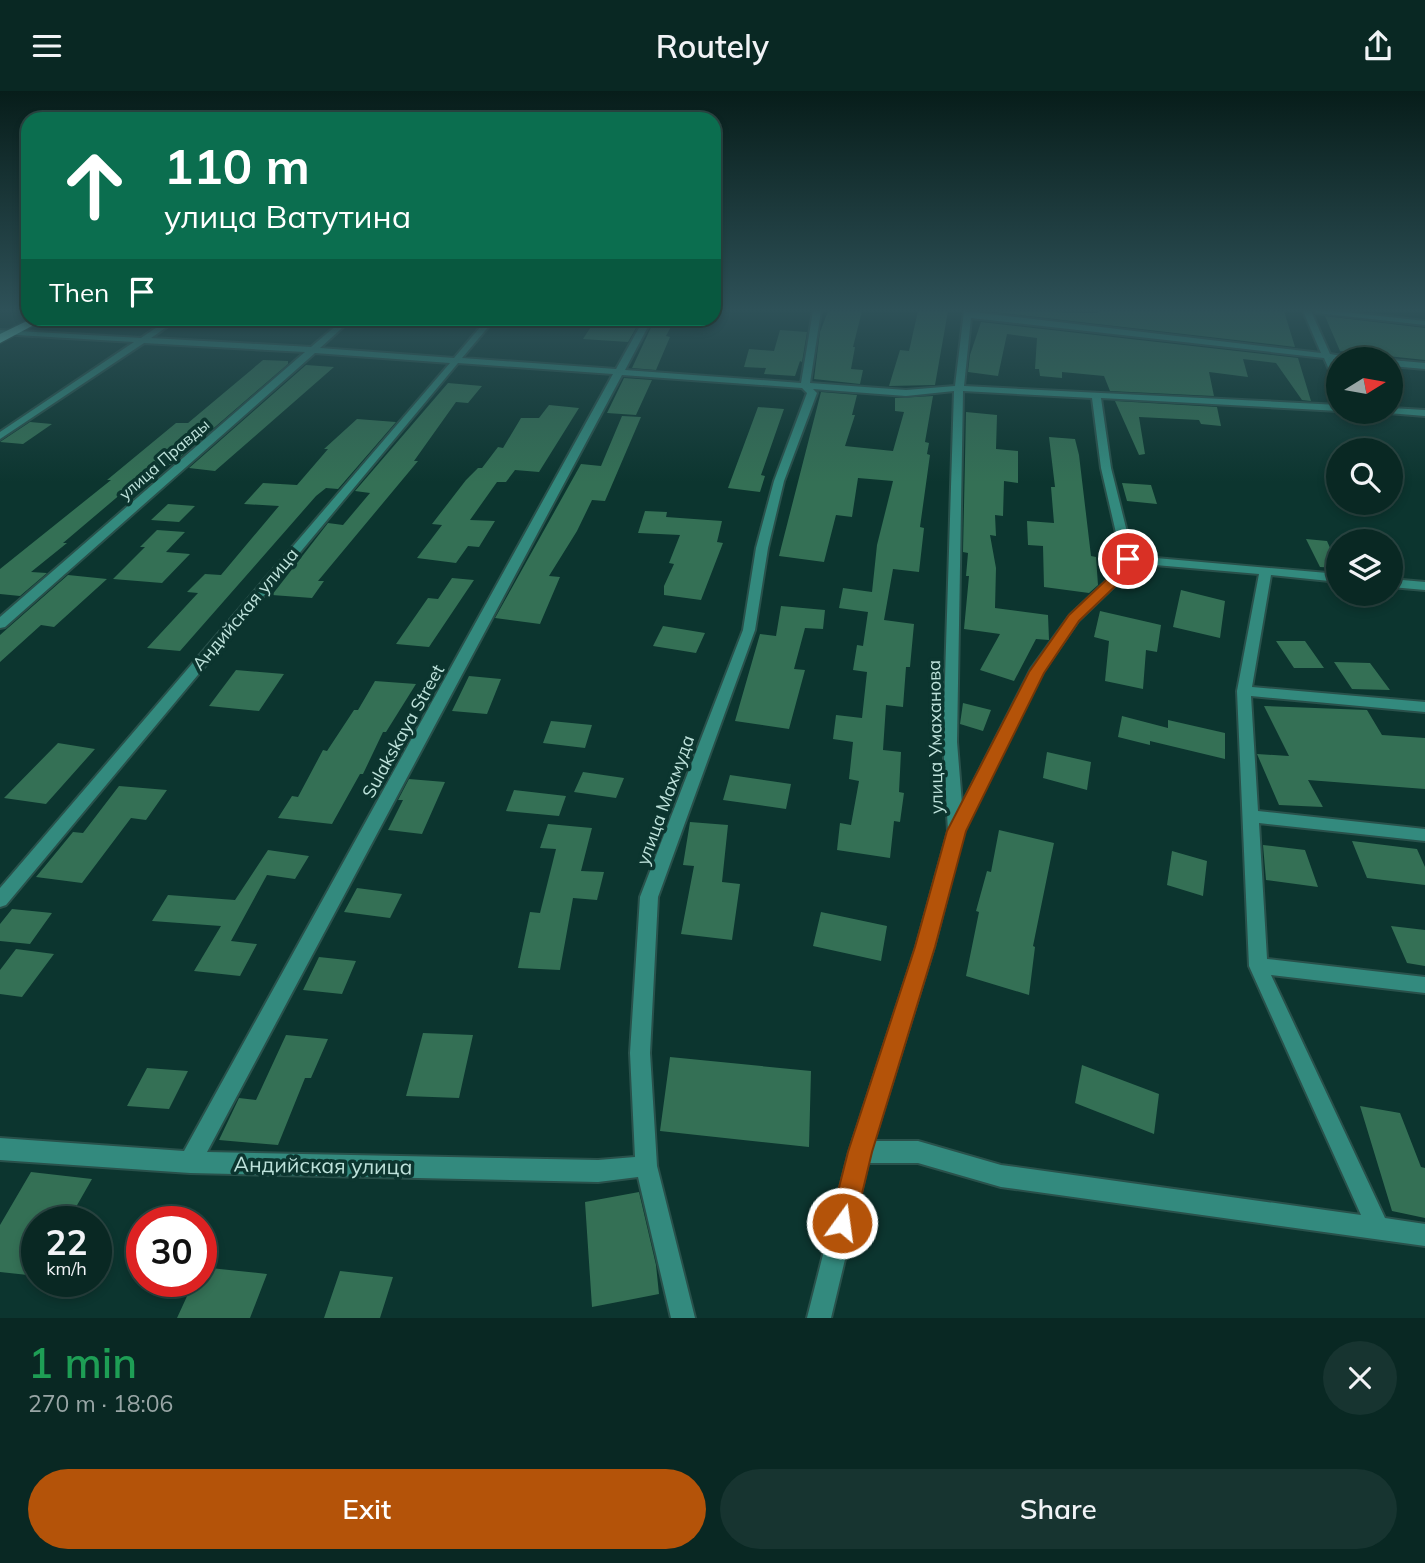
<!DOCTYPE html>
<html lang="en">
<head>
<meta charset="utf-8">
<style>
	:root { --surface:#092823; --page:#173430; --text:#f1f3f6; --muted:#99a6a6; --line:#294441; --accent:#b45309 }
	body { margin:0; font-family:Mulish,sans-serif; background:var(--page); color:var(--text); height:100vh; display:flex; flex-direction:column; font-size:26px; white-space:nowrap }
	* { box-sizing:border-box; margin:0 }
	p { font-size:23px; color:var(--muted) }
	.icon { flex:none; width:38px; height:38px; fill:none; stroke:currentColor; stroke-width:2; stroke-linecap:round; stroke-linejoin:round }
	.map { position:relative; height:1227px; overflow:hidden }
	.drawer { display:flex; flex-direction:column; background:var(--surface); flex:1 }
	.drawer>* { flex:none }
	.banner { position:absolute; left:21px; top:21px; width:700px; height:214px; border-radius:21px; box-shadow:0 4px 10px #0003,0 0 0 2px var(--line); background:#0b6e4f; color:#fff; overflow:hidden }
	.needle { width:46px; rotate:79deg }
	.tools { position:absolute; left:1326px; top:256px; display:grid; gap:14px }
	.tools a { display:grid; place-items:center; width:77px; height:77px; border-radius:50%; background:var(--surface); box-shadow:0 4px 10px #0003,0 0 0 2px var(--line); font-size:35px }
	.speed { position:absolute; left:21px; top:1115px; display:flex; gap:14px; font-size:35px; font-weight:700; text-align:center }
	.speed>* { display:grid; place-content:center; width:91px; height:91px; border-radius:50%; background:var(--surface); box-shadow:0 4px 10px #0003,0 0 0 2px var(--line); line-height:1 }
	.speed small { font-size:18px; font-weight:400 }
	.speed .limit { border:10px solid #d22; background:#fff; color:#111 }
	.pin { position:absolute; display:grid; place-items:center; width:60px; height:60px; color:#fff; margin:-30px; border:4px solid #fff; border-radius:50%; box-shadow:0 2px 7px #0007 }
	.me { position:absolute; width:77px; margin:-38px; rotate:14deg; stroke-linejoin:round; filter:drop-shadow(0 0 5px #0008) }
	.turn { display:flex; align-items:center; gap:24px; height:147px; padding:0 28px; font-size:32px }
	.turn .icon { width:91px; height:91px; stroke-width:2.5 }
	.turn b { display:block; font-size:49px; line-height:60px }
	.then { display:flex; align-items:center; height:66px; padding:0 28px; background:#0003; gap:14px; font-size:26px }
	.round { display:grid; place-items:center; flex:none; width:74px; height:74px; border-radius:37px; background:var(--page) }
	.headline { display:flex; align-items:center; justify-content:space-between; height:119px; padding:0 28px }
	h1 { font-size:42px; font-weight:600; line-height:52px; color:#1e9e55 }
	.cta { display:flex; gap:14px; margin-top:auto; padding:14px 28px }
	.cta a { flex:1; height:80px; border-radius:42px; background:var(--accent); color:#fff; font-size:28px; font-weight:600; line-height:80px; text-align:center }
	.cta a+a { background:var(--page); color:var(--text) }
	header { display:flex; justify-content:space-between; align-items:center; height:91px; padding:0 28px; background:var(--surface); font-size:32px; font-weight:600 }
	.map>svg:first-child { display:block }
	.building { fill:#347055 }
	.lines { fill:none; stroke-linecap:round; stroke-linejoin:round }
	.street-casing { stroke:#29514b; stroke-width:4 }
	.highway-casing { stroke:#29514b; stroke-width:3 }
	.street { fill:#338a7e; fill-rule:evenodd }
	.highway { fill:#85feeb; fill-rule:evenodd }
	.route { fill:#b45309; stroke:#753606; stroke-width:2 }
	.labels { text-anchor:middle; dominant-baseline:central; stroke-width:7; stroke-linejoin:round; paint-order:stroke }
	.far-street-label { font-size:16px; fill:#bfe3dc; stroke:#0c352f }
	.street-label { font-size:18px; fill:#bfe3dc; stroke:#0c352f }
	.near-street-label { font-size:21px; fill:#bfe3dc; stroke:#0c352f }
</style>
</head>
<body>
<header><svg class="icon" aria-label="menu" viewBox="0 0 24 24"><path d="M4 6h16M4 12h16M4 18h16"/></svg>Routely<svg class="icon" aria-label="share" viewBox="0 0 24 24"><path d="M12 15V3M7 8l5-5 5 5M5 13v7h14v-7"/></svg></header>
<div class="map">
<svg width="1425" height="1227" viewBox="0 0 1425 1227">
	<rect width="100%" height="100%" fill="#0c352f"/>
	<path class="building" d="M828,220H862L853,256H855L851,278L863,279L860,293L814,288L820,241Z
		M918,220H948L935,294L889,295L900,259L909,260Z
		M985,220L1098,222V220H1284L1295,256Z
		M1325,225L1425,237V269L1340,260Z
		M596,228H641L628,251L583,248Z
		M655,228H675L666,245L670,246L656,279L632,277Z
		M981,231L1298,267L1311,310L1302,309L1276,272L1243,268L1248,286L1209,281L1214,305L1110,300L1104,285L1062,281V287L1040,285L1039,278H1035L1037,247L1007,243L998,285L968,281L970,264Z
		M780,239L807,241L802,271L800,270L795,285L764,283L766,277L744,276L749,258L774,260Z
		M263,269L288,270V273L171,374L161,372L138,391H135L63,452H67L31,481L47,482L20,505L0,503V478L111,389H107L176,332H188Z
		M306,274L334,276L215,380L189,377Z
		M624,287L652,289L636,324L607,322Z
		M448,292L482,295L468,312L456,311L414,370H418L318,490H324L312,507L272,504L328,432L343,434L370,402L355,400Z
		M821,301L857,304L852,324H855L845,355L893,360L904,321L895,320V307L933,305L925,351L929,352L927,363L930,364L920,436L924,437L919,481L893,478L884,529L914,533L910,576H906L903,616L886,614L883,659L901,661L899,701L904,702L900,731L894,730L890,767L837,759L840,732L851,734L859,690L849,688L853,651L833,648L836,624L862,627L867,581L853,579L857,554L863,555L868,521L839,517L843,497L872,501L877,454L893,390L858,387L852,426L836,424L824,471L779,465Z
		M1115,310L1217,316L1221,335L1201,333L1199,329L1139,326L1145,363L1139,364Z
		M549,314L579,317L539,381L515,379L506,391H497L470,429L495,430L479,456L468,455L456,472L417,467L442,434L432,433L466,389L478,377H482L498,356L503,357L521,327H539Z
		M758,316L784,318L761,384L765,385L760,401L728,397Z
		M966,321L997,324L996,358L1018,360V392L1004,390L1003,425L995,424L996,445L990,444L996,477L995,517L1048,524L1049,549L1036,548L1014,590L980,579L1000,543L964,538L969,485H966L968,462L963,461Z
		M622,325L641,326L605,410L592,409L577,440L549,485L560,486L540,533L495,527L581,373L601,375Z
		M357,328L396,331L338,398L326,397L316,405L180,560L147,557L198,502L187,501L205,483L221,484L279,415L244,413L263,392L297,394L328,358H324Z
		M30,331L52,333L23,353L0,351Z
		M1049,346L1075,348L1079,364L1091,465L1096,466L1098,494L1089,502L1044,496L1043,455L1028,454L1027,430L1054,432L1051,396H1055Z
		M1122,392L1151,394L1157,413L1127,410Z
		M168,413L195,415L179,431L151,429Z
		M645,420L667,421L666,426L722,430L717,451L723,452L701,509L664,504V495L674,473L669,472L680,444L638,442Z
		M157,439L185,441L166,461L190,463L162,492L113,488L145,456H140Z
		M1306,448L1327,450L1339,477L1320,476Z
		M68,484L107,488L54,536L41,534L0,571V544Z
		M452,487L474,489L429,556L396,553L428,507L438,508Z
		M1181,499L1225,510L1220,547L1173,536Z
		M781,515L825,519L823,538L805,537L794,578L805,579L789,638L735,630L760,543L776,545Z
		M1100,520L1161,534L1157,561L1146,559L1143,598L1105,590L1109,550L1094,546Z
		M663,535L705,542L696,562L653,555Z
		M1276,550H1305L1324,577H1294Z
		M1334,571L1370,572L1390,599L1352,598Z
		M236,579L284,583L259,620L209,615Z
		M469,585L501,588L487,623L452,620Z
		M375,590L416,593L386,641H383L363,683H360L332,733L278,727L292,705L298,706L323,659L327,660L354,619H358Z
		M963,612L991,619L983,640L960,633Z
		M1264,615L1367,619L1382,644L1425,647V698L1308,689L1323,716L1279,714L1257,663L1289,665Z
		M1122,625L1168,637V629L1225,642V668L1150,650V654L1118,646Z
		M551,630L592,634L585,657L543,652Z
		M58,652L95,658L46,713L4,707Z
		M1047,661L1091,671L1087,699L1043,687Z
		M583,681L624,687L616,707L574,701Z
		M730,684L791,693L786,718L723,709Z
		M409,688L445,691L422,743L388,739L403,709H398Z
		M119,695L167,699L146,729L131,727L82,792L36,786L73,741L83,742Z
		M514,699L566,705L559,725L506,720Z
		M690,731L728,734L722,791L740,793L732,849L681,843L694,775L683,774Z
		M548,733L592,737L581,780L604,781L597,809L573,807L560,879L518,877L530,821L540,822L556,758L540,757Z
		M999,739L1054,752L1033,855L1035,856L1029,904L966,885L979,821L976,820L987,780L991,781Z
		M1352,750L1417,758L1425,776V794L1367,787Z
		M1263,754L1305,759L1318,796L1266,789Z
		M268,759L309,765L295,788L267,784L231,850L257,853L240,885L194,880L221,835L152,830L168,804L235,809Z
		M1172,760L1207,770L1203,805L1167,794Z
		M357,797L402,803L390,827L344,821Z
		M12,818L52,822L30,853L0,850V833Z
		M821,821L887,835L881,870L813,855Z
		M1391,835L1425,839V875L1407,872Z
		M16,858L54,863L22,906L0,903V879Z
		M319,866L356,870L342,903L303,899Z
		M423,942L473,944L459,1007L406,1005Z
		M286,944L328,948L311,987H305L278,1054L219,1049L239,1007L256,1009Z
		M670,966L811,980L809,1056L660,1040Z
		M1082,974L1159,1003L1154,1043L1075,1012Z
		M147,977L188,980L169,1018L127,1015Z
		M1360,1015L1400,1022L1421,1076L1425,1077V1127L1392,1120Z
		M31,1081L92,1088L68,1130H37V1185L0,1181V1134Z
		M639,1101L656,1174L659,1203L592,1216L585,1111Z
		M201,1176L267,1183L250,1227H177L194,1190H201Z
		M340,1180L393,1186L380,1227H324Z"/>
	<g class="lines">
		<g class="street-casing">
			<path id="street" d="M813,220H821L810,292L906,299L955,295L964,220L1321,262L1303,220H1311L1330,263L1360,268H1333L1339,282V295L1335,292L1324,267L971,227L964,295L1339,314V320L1101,307L1111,377L1133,465L1339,483V491L1271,484L1252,596L1425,611V621L1251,605L1258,720L1425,738V750L1259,732L1267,868L1425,886V902L1271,884L1385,1127L1425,1133V1155L1001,1096L918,1072H868L831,1227H807L849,1061L916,856L948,740L943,651L954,300L906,305L813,298L817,302L784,390L768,457L755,539L658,806L650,962L657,1075L695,1227H671L638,1086L598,1091L190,1082L0,1069V1047L184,1060L613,283L458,272L6,814L0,816V797L450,272L315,262L5,536L0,537V526L305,261L144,252L0,348V341L134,251L0,243V239L141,247L169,228H178L151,247L311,256L344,228H352L320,257L454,267L487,228H495L462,267L616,278L644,228H652L625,279L801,292ZM622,284L802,297L807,302L774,390L756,457L743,539L640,806L630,962L635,1066L598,1069L207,1061ZM963,300L1092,307L1101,377L1122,468L1119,478L1070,524L1031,578L962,713L957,651ZM1132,472L1259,483L1237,600L1249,875L1361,1124L1001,1074L918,1050H874L934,856L964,740L1042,582L1078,530L1128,482Z
				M1313,220H1335L1425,230V234L1317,222Z
				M1391,269L1425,272V278L1391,275Z
				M1391,317L1425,319V325L1388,322L1386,320H1391Z
				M1391,488L1425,491V499L1391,496Z"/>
		</g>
		<g class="highway-casing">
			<path id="highway" d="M31,228H45L0,252V243Z"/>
		</g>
		<use href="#street" class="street"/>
		<use href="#highway" class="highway"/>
	</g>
	<linearGradient id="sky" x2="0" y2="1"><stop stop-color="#071d1a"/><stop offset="0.56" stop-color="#2e5158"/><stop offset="1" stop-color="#2e5158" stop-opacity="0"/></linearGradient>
	<rect width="1425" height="391" fill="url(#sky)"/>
	<path class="route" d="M1128,464L1135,468L1129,482L1079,530L1044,582L966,740L935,856L872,1061L855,1132L851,1141L842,1145L834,1141L830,1132L848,1061L915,856L947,740L1029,581L1069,524L1118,478L1123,465Z"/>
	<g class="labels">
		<g class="far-street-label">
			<text transform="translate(164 368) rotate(-41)">улица Правды</text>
		</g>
		<g class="street-label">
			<text transform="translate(245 518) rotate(-50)">Андийская улица</text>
			<text transform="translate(403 640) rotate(-61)">Sulakskaya Street</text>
			<text transform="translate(935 646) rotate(-91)">улица Умаханова</text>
			<text transform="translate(665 709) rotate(-70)">улица Махмуда</text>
		</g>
		<g class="near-street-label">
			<text transform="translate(323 1074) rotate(1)">Андийская улица</text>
		</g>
	</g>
</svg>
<div class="tools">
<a><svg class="needle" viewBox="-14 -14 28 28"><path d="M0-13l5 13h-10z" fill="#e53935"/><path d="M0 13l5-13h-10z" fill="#99a6a6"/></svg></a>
<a><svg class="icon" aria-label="search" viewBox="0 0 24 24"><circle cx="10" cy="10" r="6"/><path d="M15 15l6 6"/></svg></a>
<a><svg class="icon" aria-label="layers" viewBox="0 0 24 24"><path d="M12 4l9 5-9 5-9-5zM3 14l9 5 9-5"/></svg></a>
</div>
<div class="speed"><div>22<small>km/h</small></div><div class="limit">30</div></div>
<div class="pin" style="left:1128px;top:468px;background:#d93025"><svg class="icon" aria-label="arrive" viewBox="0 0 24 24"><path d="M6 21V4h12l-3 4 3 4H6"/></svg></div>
<svg class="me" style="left:842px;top:1132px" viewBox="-20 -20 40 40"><circle r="17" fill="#b45309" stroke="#fff" stroke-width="3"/><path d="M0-11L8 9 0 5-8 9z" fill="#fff"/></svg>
<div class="banner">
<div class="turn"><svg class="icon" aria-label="ahead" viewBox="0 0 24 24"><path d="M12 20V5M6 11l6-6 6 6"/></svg><div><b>110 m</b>улица Ватутина</div></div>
<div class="then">Then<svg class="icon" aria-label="arrive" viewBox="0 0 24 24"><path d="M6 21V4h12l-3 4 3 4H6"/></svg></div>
</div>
</div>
<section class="drawer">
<div class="headline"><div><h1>1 min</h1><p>270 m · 18:06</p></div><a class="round"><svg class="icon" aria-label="close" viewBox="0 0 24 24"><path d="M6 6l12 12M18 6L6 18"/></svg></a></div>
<div class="cta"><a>Exit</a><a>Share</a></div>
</section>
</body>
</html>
